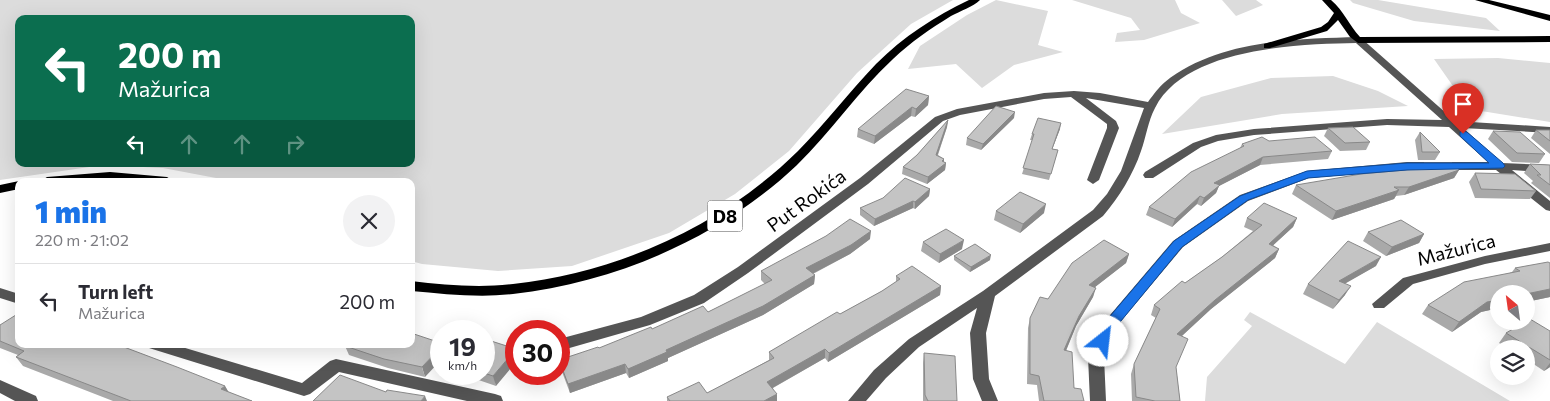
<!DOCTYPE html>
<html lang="en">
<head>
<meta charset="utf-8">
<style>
	:root { --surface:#fff; --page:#f2f2f3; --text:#2b2b33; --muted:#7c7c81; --line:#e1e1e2; --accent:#1a73e8 }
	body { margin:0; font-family:Commissioner,sans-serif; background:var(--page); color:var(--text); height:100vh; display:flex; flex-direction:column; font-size:19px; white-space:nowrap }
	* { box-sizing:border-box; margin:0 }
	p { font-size:16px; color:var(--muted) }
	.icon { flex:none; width:28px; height:28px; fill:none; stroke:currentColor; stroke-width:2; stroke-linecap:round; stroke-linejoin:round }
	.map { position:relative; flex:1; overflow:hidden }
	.side { position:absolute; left:15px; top:178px; width:400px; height:170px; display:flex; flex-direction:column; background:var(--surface); border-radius:10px; box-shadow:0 5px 20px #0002 }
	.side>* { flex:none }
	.hud { position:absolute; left:15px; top:15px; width:400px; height:152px; border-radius:10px; box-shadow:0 5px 20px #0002; background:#0b6e4f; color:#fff; overflow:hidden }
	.needle { width:32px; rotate:331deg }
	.controls { position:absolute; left:1490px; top:285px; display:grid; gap:10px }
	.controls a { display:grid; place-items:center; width:45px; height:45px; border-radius:50%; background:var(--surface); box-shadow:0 5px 20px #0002; font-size:25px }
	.speed { position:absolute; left:430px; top:320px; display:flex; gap:10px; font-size:25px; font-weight:700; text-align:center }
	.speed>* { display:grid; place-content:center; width:65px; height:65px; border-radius:50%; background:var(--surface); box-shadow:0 5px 20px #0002; line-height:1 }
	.speed small { font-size:12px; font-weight:400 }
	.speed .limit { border:8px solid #d22; background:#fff; color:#111 }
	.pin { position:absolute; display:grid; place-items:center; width:42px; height:42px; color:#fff; margin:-51px -21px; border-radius:50% 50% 50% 0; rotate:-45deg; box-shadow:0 0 5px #0007 }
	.pin .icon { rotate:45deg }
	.me { position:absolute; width:55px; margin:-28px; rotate:29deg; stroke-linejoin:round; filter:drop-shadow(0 0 4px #0008) }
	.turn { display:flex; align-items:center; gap:18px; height:105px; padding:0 20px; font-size:22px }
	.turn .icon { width:65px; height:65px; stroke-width:2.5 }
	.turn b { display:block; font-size:35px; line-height:42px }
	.lanes { display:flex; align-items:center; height:48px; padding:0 20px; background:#0003; justify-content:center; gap:25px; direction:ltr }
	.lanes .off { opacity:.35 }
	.round { display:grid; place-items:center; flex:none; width:52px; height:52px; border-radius:26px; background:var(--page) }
	.head { display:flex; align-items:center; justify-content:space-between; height:85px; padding:0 20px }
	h1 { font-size:30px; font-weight:800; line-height:38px; color:var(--accent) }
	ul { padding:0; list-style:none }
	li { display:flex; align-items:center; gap:15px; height:75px; padding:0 20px; border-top:1px solid var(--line) }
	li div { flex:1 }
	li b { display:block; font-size:19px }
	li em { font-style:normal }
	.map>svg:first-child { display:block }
	.green { fill:#dcdcdc; fill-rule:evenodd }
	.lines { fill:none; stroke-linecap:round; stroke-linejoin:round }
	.minor { fill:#555; fill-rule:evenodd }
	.major { fill:#000; fill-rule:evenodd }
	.wall { fill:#a9a9a9 }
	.shaded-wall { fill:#898989 }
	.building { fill:#c4c4c4; stroke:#898989 }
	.route { fill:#1a73e8; stroke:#114b97 }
	.labels { text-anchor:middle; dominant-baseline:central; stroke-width:4.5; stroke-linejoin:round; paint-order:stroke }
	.shield { fill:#fff; stroke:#4c4c4c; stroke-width:1 }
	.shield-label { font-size:18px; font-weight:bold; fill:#000 }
	.street-label { font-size:19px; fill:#000; stroke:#fff }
</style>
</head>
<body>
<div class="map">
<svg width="1550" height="401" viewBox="0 0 1550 401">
	<rect width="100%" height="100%" fill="#fff"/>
	<path class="green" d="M0,0H953L911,24L857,73L789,151L735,194L669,233L572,266L498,271L422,264L411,261V181H222L216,178L163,168L103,165L0,180ZM19,19H411V164H19Z
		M996,0L1048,11L1038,45L1063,52L1014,65L982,88L956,64L908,69L920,46L967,15Z
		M1072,0H1175L1181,13L1200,23L1144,40L1115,42L1117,33L1140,30L1131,18Z
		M1222,0H1256L1263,5L1236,16Z
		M1350,0H1378L1486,18L1500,31L1414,21L1353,3Z
		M1498,58L1550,63V122L1469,109L1434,59Z
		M1333,76L1378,91L1408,106L1282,114L1162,134L1201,97L1271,78Z
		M1250,312L1345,364L1377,322L1510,401H1205L1207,377L1252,326L1244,320Z"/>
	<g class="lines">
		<path class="minor" d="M1358,37L1361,38L1455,121L1550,127V133L1463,128L1502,163L1550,165V173L1512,170L1550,201V211L1546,210L1496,170H1407L1309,178L1248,201L1183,247L1116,327L1104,357L1106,401H1090L1088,357L1105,321L1173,241L1240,195L1307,171L1407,162H1488L1449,127L1387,125L1254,135L1218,141L1201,147L1153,178H1145L1143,175L1145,172L1193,143L1216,135L1254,129L1387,119L1442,120L1356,43C1297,44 1185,48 1155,108C1148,121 1146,137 1141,151C1133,175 1119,197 1103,216L995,296L986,333L989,379L998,401H982L973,379L970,333L977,308L919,347L886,378L866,401H848L874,370L909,339L983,291L1093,210L1107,194L1121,171L1144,108L1086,98L1116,121L1119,128L1099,180L1093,184L1087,180L1107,128V124L1071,97L1044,99L960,115L943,121L868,184L748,273L704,303L650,325L559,351V339L641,317L694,295L738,267L860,178L935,117L957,109L1044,93L1074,91L1100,93L1148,102C1153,95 1159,87 1165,82C1218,40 1294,39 1358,37Z
			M1550,243V251L1485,264L1413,284L1384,308H1374L1372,304L1403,278L1485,256Z
			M0,288L19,294V304L0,298Z
			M146,344H172L302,383L330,361L336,359L495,394L501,396L503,401H467L339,372L310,394L304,396L149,348Z
			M0,380L36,396L38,401H15L0,393Z"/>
		<path class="major" d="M969,0H980C973,7 960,11 951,16C930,29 911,42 893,59C858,91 831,132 797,165C720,238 617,282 513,294C479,298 445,294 411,291V281C445,285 479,288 513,284C619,272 722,226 798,151C826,123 849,92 876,64C903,37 935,16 969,0Z
			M1322,0H1331C1344,11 1349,25 1360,37L1550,36V42L1358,43L1350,37L1338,20L1327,31L1270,48H1264V44L1321,27L1328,22L1334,13Z
			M1475,0H1489L1550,15V21Z
			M110,172L167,177L173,181H41L47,177Z
			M19,181V189L0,193V185Z"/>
	</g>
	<path class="wall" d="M929,96L928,105L915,117L911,116L874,144L857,137L858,129Z
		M1014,118L981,150L966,145L967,138Z
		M948,120L947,127L938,155L944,159V162L946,163L945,170L927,184L902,174L903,167L917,155Z
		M1328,128L1370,142L1366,150L1340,151L1324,136Z
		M1060,129L1052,149L1058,150L1049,180L1022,174L1033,140H1030L1032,134Z
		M1536,130H1550V154L1531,138Z
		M1493,131L1545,154L1539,163L1512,162L1488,139Z
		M1420,132L1440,152L1435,160H1418L1415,140Z
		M1269,141L1332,151L1328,159L1260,165L1219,186L1216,193L1201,206L1197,204L1172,227L1146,215L1149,207L1240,148L1242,144Z
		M1424,163L1459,170L1454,178L1404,195L1396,196L1394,199L1332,220L1292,194L1296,185L1421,168Z
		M1530,164L1550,165V198L1531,183L1533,181L1524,173Z
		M1475,173L1536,191L1530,199L1475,198L1469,182Z
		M930,189L929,196L915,209L913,208L874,226L860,215V208Z
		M996,211L1044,213L1020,233L994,220Z
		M1247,218H1297L1293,227L1273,245L1279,249L1275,258L1211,309L1182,336L1176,367L1180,401H1132L1131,374L1134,364L1156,318L1151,315L1154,305L1185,283L1222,257L1253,231L1244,227Z
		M1368,232L1424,234L1419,243L1386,256L1363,241Z
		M870,239L850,254L813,274L815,275L814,284L763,315L668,358V361L629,378L626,373L570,393L561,369L559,360L599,348L652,329L708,312L765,284L761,280V271Z
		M923,242L962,249L939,263L921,251Z
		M1129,254L1126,263L1095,287L1093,297L1076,326L1066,351L1074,388L1084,401H1039L1037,385L1027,384L1028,328L1030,318L1048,299Z
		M954,256L990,260L970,272L954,260Z
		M1550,263V297L1526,302V294H1499V308L1481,312L1452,332L1422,314L1428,305L1512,272L1515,268Z
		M1376,266L1345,283V295L1333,309L1303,294L1308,284Z
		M896,276L941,286L940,295L828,362L825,358L773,388L777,401H667V397L707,393L769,360V352L840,314L882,291L896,282Z
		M0,325L19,344L225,386L228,392L252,401H113L23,366L16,357L18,355L0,348Z
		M1550,331V367L1544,371L1526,359V349H1509L1499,343L1506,333Z
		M411,333L425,377L388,368L349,355L345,346Z
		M488,340L496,386L467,376L466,374H484Z
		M924,353L957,401H923V363Z"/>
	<path class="shaded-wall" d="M929,96L928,105L915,117L916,109Z
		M912,107L911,116L874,144L875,136Z
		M1015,112L1014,118L981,150L983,144Z
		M948,120L947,127L935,162L936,155Z
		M1061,123L1060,129L1050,155L1052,149Z
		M1263,157L1260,165L1219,186L1216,193L1201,206L1204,198L1214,183Z
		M944,159V164L946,163L945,170L927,184L928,177Z
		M1459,170L1454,178L1404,195L1409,187Z
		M930,189L929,196L915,209V202Z
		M1399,190L1394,199L1332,220L1336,211Z
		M1200,196L1197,204L1172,227L1175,219Z
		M913,201V208L874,226L875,219Z
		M1046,204L1044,213L1020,233L1023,224Z
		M1297,218L1293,227L1265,253L1269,244Z
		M871,231L870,239L850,254L806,277V268Z
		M1424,234L1419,243L1386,256L1392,247Z
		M964,240L962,249L939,263L940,254Z
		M1279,249L1275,258L1211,309L1173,344L1177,334L1215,300Z
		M1129,254L1126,263L1086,294L1089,285Z
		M991,255L990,260L970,272L971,267Z
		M1381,257L1376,266L1334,290L1339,281Z
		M815,275L814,284L763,315L668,358V361L629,378L628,369Z
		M941,286L940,295L828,362L829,353Z
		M1351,286L1345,295L1333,309L1339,300Z
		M1096,288L1093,297L1076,326L1062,360L1064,350L1079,316Z
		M1550,289V297L1526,302V294Z
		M1499,300V308L1481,312L1452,332L1459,322L1487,302Z
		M441,347V360L425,377L422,367Z
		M516,349V362L496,386L493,376Z
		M825,349V358L767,391V382Z
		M1550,363V367L1544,371Z
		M625,364L626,373L570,393L568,384Z
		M225,386L231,396L221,389Z
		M777,394V401H764Z
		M425,396L427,401H421Z"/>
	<path class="building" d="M906,89L929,96L916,109L912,107L875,136L858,129Z
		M996,106L1015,112L983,144L967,138Z
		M1038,118L1061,123L1052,149L1058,150L1051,174L1023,168L1034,134H1032Z
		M948,120L936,155L944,159L942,161L946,163L928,177L903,167L917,155Z
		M1353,127L1370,142L1345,143L1328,128Z
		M1536,130H1550V141Z
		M1493,131L1520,132L1545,154L1517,153Z
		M1420,132L1440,152H1422Z
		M1262,137L1269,141L1315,137L1332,151L1263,157L1214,183L1220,185L1204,198L1200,196L1175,219L1149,207L1191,172L1244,146L1242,144Z
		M1424,163H1452L1459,170L1409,187H1394L1399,190L1336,211L1296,185L1361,174L1427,168Z
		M1530,164L1550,165V185L1537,175H1541Z
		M1475,173L1515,174L1536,191L1481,189Z
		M905,178L930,189L915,202L913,201L875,219L860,208L883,198Z
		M1020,192L1046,204L1023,224L996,211Z
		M1264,203L1297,218L1269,244L1279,249L1215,300L1177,334L1188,339L1176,367L1180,401H1155L1136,397L1134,364L1160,309L1154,305L1182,281L1185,283L1222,257L1262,225L1247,218Z
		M850,219L871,231L851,245L806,268L815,275L763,306L666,350L667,352L628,369L625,364L568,384L559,360L598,347L599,348L651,327L652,329L703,306L708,312L772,280L761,271L826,236Z
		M1401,220L1424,234L1392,247L1368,232Z
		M946,229L964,240L940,254L923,242Z
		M1104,240L1129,254L1089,285L1096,288L1079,316L1064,350L1072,352L1074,388L1081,389L1084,401H1044L1039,376L1030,374V318L1040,297L1048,299L1072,263Z
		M1348,241L1381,257L1339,281L1351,286L1339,300L1308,284Z
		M975,244L991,255L971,267L954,256Z
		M1548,262L1550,263V289L1526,294H1499V300L1487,302L1459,322L1428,305L1464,282L1520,271L1515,268Z
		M912,266L941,286L829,353L825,349L767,382L777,394L764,401H670L667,397L699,382L707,393L774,358L769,352L837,312L840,314L882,291L900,279L896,276Z
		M19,313V344H99L103,345L105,344H116L177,367L225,386L221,389L252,401H131L16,357L24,351L0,341V325Z
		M1530,319L1550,331V360L1506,333Z
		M411,333L441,343V347L422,367L384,359L345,346L347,344H411Z
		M488,340L516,349L493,376L484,373V345Z
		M924,353L955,356L957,401H928L925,395Z
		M340,375L386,392L387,390L425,396L421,401H313Z"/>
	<path class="route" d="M1463,131L1467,132L1503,163L1505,166L1503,168L1407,170L1308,178L1248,200L1182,247L1116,327L1108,345H1098L1096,341L1105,322L1174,241L1240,196L1307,171L1407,163H1489L1460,136V132Z"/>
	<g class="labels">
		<rect class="shield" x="707.5" y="200.5" width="35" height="31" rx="4"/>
		<g class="shield-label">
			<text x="725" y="216">D8</text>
		</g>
		<g class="street-label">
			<text transform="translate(806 200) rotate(-36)">Put Rokića</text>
			<text transform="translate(1456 249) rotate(-14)">Mažurica</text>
		</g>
	</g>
</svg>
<div class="controls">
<a><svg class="needle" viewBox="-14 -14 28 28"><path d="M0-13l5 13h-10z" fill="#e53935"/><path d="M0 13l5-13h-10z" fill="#7c7c81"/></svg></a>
<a><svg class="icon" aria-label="layers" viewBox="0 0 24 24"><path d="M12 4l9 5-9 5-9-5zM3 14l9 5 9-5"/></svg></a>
</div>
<div class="speed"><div>19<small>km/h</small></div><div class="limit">30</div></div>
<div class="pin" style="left:1463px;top:134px;background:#d93025"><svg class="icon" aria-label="arrive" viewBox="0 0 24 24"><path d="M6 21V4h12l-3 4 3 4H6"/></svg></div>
<svg class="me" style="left:1103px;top:341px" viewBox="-20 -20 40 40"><circle r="19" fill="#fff"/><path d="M0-13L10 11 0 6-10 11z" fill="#1a73e8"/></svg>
<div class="hud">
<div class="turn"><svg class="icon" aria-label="left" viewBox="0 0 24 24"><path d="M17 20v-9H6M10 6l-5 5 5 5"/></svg><div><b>200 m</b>Mažurica</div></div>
<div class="lanes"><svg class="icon" aria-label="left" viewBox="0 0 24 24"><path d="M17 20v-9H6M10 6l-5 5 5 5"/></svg><svg class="icon off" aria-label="ahead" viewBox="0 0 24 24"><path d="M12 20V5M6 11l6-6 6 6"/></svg><svg class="icon off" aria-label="ahead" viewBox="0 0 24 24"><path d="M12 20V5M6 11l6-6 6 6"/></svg><svg class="icon off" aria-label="right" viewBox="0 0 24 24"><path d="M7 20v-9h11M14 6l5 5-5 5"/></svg></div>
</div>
<section class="side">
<div class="head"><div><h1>1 min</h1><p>220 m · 21:02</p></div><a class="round"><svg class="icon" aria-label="close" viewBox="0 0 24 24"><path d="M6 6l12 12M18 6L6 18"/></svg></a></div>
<ul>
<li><svg class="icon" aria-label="left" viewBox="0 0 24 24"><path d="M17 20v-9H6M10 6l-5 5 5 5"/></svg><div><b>Turn left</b><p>Mažurica</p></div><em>200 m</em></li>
</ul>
</section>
</div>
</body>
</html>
